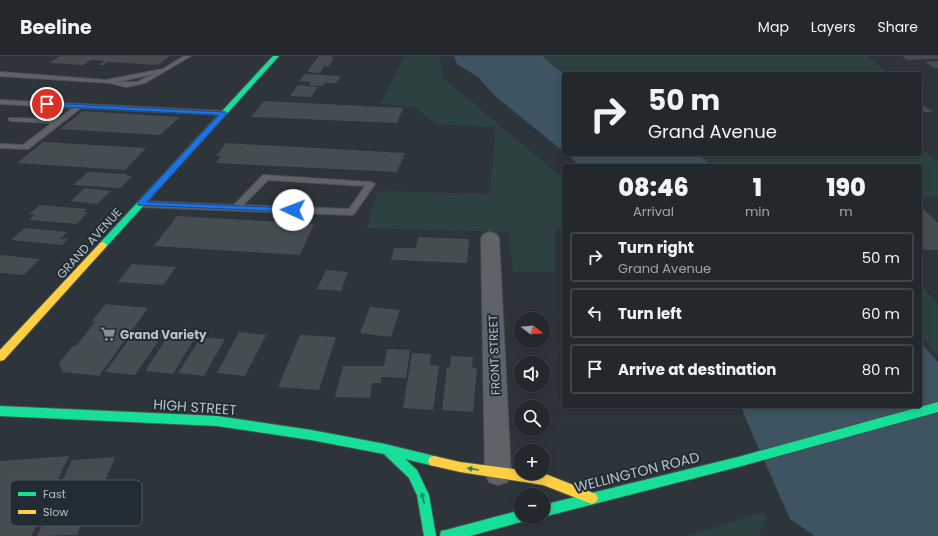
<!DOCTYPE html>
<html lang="en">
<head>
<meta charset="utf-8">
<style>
	:root { --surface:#22282c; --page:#2e3438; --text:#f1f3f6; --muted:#a2a6a9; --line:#3f4448 }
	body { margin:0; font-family:Poppins,sans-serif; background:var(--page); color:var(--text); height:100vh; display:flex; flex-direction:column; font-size:15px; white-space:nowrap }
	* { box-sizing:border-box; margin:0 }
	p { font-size:13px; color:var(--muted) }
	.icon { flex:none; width:22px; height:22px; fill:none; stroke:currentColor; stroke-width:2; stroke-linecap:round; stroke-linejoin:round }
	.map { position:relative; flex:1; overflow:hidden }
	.panel { position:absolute; left:562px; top:108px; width:360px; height:244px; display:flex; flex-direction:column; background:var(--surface); border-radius:4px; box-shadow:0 2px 10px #0003,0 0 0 1px var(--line) }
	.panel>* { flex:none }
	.hud { position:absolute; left:562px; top:16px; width:360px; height:84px; border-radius:4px; box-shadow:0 2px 10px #0003,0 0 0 1px var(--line); background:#22282c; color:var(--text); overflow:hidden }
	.needle { width:26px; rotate:106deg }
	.fabs { position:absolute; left:514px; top:256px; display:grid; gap:8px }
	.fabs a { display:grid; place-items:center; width:36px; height:36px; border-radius:50%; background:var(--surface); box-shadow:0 2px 10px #0003,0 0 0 1px var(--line); font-size:20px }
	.pin { position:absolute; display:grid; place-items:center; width:34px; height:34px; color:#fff; margin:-17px; border:2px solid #fff; border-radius:50%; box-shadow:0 1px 4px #0007 }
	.me { position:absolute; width:44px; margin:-22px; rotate:272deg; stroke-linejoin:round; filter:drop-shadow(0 0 3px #0008) }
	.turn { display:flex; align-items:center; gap:14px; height:84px; padding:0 20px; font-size:18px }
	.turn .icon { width:52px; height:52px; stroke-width:2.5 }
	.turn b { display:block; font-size:28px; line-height:34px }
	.eta { display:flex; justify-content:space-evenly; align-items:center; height:68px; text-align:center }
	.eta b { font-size:24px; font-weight:800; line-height:28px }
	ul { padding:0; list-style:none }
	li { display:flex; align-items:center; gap:12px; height:50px; margin:0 8px 6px; padding:0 12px; border:2px solid var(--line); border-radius:4px }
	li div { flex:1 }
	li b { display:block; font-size:15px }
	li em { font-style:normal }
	header { display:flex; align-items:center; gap:24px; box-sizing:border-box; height:56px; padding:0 20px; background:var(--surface); border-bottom:1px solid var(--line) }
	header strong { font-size:19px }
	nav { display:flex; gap:22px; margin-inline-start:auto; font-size:14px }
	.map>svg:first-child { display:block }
	.green { fill:#2d4240 }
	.water { fill:#3e5462 }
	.building { fill:#464d51 }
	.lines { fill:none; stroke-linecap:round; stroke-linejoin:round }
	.lane-casing { stroke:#4b5154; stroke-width:2 }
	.street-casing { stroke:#4b5154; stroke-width:2 }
	.fast-casing { stroke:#4b5154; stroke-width:2 }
	.slow-casing { stroke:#4b5154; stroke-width:2 }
	.lane { fill:#5e6368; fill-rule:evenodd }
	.street { fill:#5e6368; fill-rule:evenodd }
	.fast { fill:#16e098; fill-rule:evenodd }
	.slow { fill:#ffcf43; fill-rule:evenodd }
	.oneway { fill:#1c8666 }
	.route { fill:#1a73e8; stroke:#114b97 }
	.labels { text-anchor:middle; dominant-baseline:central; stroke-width:4; stroke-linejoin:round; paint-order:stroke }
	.street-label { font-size:12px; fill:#b9c2c9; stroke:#212c34 }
	.poi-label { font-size:12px; font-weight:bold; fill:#b9c2c9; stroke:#212c34; text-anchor:start }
	.near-street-label { font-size:14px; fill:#b9c2c9; stroke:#212c34 }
	.key { fill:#212c34; stroke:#4f5961; stroke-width:1 }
	.key-label { font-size:11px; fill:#b9c2c9 }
</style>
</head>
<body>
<header>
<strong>Beeline</strong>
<nav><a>Map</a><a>Layers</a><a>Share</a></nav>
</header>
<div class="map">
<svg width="938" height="480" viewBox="0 0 938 480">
	<rect width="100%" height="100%" fill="#2d353a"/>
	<path class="green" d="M405,0H440L443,22L564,123V173L555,174V216H513L509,176L366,172L378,135L490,138L496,71L436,68L413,50L381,48Z
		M544,0H866L890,18H567L553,10Z
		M920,91L938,106V140L920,142V110H713L697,98H920Z
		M920,228L938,249V299L920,279Z
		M763,456L766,461L759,480H687Z"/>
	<path class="water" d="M454,0H543L553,10L566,18H564V96L495,40L478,21L457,8Z
		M567,98H697L713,110H580Z
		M920,286L938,306V480H815L790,463L748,368L741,350H920Z"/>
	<path class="building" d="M60,0H170L158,9L107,6L104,9H99L104,5L91,4L83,9L49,7Z
		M321,0H332L331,2H334L328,11L324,10L320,17L307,16L318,1Z
		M902,0H938V3L907,4Z
		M938,5V12H934L925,6Z
		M305,18L341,20L336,27H324L323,30L309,29L311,26L299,25Z
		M298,29L318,31L311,41L290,40Z
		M264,45L403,52L397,67L251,61Z
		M920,50H925L933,56H920Z
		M83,55L180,61L160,79L60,73Z
		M43,86L146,92L125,114L17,107Z
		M226,87L405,97L397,116L216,107L221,100H216Z
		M88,116L126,118L125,119L132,120L120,132L73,129Z
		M85,132L111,135L97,148L71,145Z
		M40,149L87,153L83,156H88L77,168L29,164L35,158H29Z
		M920,150L938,167V194H920Z
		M177,160L314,168L300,199L154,190Z
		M25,172L67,176L60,183H68L62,189L11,184Z
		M418,181L469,183L467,207L391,204L394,192H416Z
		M2,199L40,203L24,219L0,217V201Z
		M132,208L176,211L163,229L118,226Z
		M326,214L348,216L341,235L317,233Z
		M106,248L148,252L99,320L63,316L59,307L73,290H76L95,266L92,265Z
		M370,251L400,254L391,281L360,277Z
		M136,274L164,277L135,319L105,316Z
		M239,276L266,279L245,320L217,317Z
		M170,277L196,280L173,318L145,315Z
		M300,279L336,281L319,334L278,331Z
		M201,281L225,283L204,320L178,317Z
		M387,293L410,294L406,322L381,321V327H372L370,342L335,341L343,310H384Z
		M412,297L431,298L430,309L439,310L433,354L403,352Z
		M451,300L473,301L472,312H477L473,356L442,354L447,311H450Z
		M69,400L31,480H0V405Z
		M115,401L100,438L89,447L77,479L37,480L72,404Z"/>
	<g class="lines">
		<g class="lane-casing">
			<path id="lane" d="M184,0H191L145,27L126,31L110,27L0,20V16L106,24L163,13ZM154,18L137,26H117Z
				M0,44L223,55L226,57L223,59L81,52L28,93L0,92V88L23,89L52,67L11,65L9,64V62L58,63L73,52L0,48Z
				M263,119L371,126L375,128L354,158L351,159L141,151L137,148L141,145L234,149ZM268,124L365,130L349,153L243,149Z"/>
		</g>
		<g class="street-casing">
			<path id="street" d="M490,176L496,178L499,182L511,417L507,426L498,429L489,426L485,417L481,182L484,178Z"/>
		</g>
		<g class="fast-casing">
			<path id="fast" d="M273,0H279L106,191H100L99,189L100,187Z
				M938,346V356L738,411L543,461V449L738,401Z
				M0,350L217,360L311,374L385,388L434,400L438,401L440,405L438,409L434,410L405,403L417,414L429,439L436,480H424L417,439L409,422L384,398L311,384L217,370L0,360Z
				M521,454V461H527L525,464L521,466L470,480H440L441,475L446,474Z"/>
		</g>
		<g class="slow-casing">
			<path id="slow" d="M103,186L107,189L106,191L4,304L0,305V294L100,187Z
				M434,400L460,406L521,414V417H543L596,438L598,442L596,446L592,448L543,429L460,416L434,410L430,409L428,405L430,401Z"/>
		</g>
		<use href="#lane" class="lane"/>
		<use href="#street" class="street"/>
		<use href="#fast" class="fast"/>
		<use href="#slow" class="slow"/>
	</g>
	<defs><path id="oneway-solid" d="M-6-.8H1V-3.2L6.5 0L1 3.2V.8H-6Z"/></defs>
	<g class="oneway">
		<use href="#oneway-solid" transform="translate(473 413) rotate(-171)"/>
		<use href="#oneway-solid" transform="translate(423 442) rotate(-104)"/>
	</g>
	<path class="route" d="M45,47L226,56V59L147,146L293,152L297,154L293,156L138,149V146L219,59L47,50H45Z"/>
	<defs>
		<g id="supermarket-bare" transform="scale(1.2)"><path d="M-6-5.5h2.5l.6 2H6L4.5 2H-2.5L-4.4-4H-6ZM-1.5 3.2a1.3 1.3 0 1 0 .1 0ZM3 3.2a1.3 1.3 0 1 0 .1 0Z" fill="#889197" stroke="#212c34" stroke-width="2.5" paint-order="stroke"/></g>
	</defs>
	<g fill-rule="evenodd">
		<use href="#supermarket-bare" x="108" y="278"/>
	</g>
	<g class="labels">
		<g class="street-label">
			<text transform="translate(89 187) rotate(-48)">GRAND AVENUE</text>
			<text transform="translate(494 299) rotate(-92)">FRONT STREET</text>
		</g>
		<g class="poi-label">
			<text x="120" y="278">Grand Variety</text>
		</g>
		<g class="near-street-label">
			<text transform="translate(195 351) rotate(4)">HIGH STREET</text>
			<text transform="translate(637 416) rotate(-14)">WELLINGTON ROAD</text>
		</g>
	</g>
	<rect x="10" y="424" width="132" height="46" rx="6" class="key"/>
	<rect x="18" y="436" width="18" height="4" fill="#16e098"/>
	<rect x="18" y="454" width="18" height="4" fill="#ffcf43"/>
	<g class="key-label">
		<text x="43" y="442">Fast</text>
		<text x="43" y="460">Slow</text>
	</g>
</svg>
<div class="fabs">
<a><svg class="needle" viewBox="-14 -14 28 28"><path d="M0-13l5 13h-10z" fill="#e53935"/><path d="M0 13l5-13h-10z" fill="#a2a6a9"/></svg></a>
<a><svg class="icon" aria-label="sound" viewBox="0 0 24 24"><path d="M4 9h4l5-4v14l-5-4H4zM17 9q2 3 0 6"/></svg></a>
<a><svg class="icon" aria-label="search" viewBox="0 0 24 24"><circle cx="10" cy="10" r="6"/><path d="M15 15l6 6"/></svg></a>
<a>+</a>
<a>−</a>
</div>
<div class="pin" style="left:47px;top:48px;background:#d93025"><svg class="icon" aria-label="arrive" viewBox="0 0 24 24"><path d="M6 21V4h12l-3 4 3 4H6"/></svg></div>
<svg class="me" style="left:293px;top:154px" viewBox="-20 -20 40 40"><circle r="19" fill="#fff"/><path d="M0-13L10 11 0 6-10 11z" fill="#1a73e8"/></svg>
<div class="hud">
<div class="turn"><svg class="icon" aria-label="right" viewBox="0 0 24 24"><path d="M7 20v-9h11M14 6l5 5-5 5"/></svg><div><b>50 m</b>Grand Avenue</div></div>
</div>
<section class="panel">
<div class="eta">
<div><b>08:46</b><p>Arrival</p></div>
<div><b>1</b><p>min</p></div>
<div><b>190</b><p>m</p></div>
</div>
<ul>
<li><svg class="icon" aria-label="right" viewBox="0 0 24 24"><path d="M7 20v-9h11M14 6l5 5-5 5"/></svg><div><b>Turn right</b><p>Grand Avenue</p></div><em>50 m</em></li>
<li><svg class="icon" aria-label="left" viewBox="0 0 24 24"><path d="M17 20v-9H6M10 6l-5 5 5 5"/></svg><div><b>Turn left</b></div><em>60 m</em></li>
<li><svg class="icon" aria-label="arrive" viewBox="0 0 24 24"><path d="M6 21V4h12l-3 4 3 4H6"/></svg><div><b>Arrive at destination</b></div><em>80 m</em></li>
</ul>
</section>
</div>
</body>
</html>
